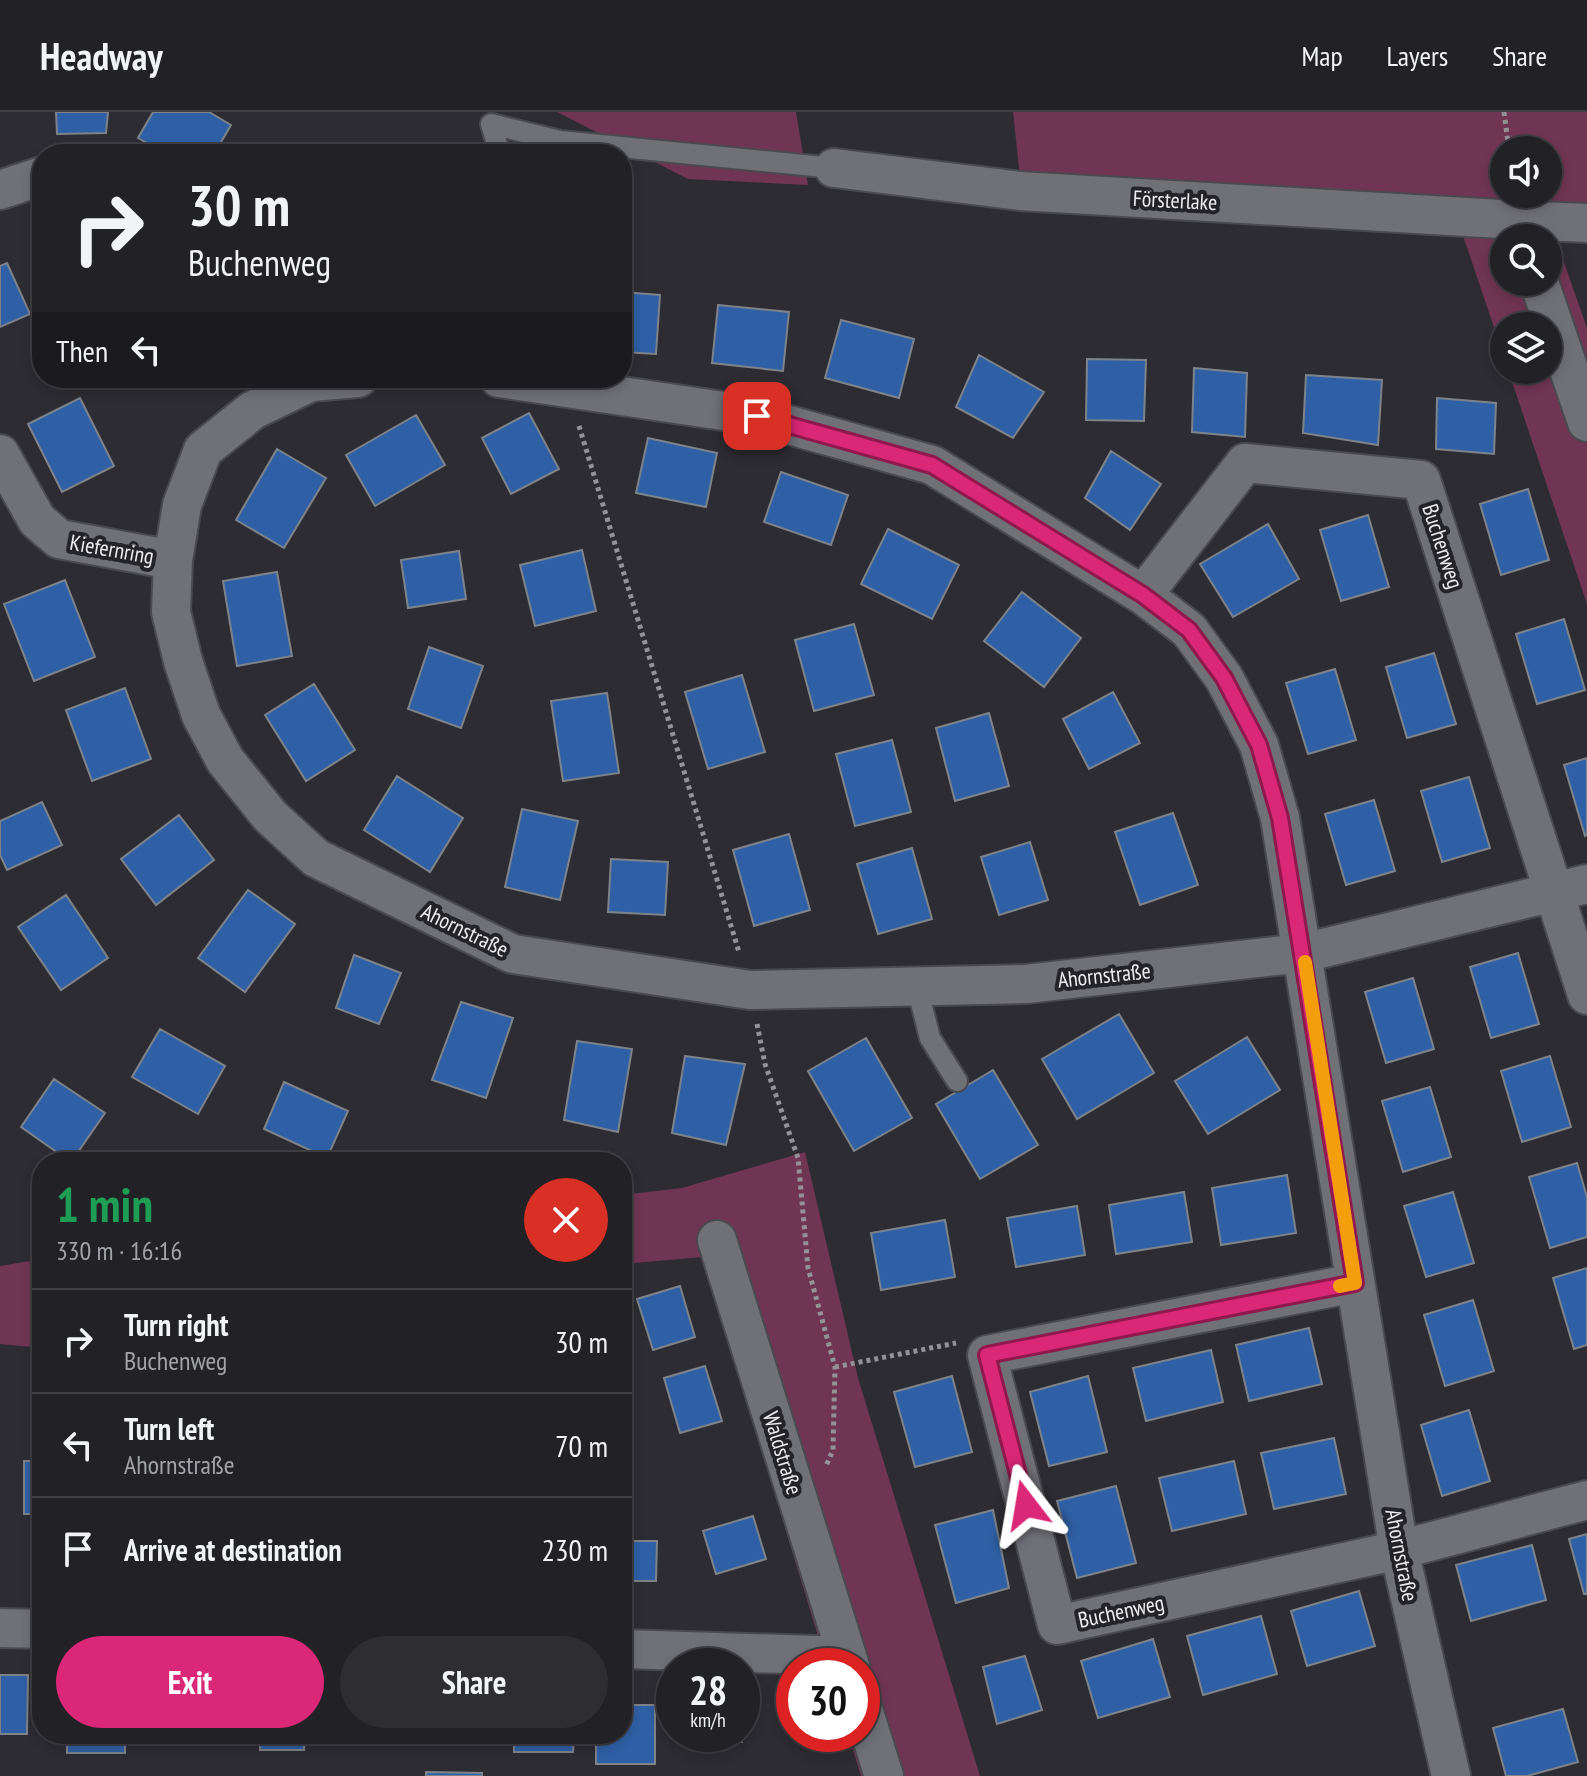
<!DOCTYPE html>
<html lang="en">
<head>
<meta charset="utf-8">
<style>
	:root { --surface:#222126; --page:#2e2e32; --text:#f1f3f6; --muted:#a2a3a7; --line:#3f3e43; --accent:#db2777 }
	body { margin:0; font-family:"PT Sans Narrow",sans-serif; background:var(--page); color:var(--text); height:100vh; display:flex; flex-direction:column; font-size:30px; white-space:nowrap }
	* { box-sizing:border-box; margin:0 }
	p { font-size:26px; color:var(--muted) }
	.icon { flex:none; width:44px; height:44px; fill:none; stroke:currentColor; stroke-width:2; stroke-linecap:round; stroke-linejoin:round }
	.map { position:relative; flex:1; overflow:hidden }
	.sheet { position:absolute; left:32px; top:1040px; width:600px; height:592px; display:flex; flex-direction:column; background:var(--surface); border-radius:32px; box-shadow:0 4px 12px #0003,0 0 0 2px var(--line) }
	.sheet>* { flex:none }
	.top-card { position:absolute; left:32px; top:32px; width:600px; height:244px; border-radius:32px; box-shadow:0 4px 12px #0003,0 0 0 2px var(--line); background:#222126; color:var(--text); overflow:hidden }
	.buttons { position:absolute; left:1490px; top:24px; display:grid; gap:16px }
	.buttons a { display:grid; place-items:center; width:72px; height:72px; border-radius:50%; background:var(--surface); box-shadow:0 4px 12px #0003,0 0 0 2px var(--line); font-size:40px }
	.speed { position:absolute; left:656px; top:1536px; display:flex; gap:16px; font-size:40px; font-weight:700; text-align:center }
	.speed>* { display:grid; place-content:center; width:104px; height:104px; border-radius:50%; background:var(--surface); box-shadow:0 4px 12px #0003,0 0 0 2px var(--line); line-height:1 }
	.speed small { font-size:20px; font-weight:400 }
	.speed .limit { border:12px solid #d22; background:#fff; color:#111 }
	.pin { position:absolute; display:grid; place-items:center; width:68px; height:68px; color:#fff; margin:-34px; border-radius:16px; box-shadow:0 4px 12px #0006 }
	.me { position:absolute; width:88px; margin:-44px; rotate:346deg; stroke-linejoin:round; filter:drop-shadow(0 0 6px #0008) }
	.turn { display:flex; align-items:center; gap:28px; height:168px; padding:0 24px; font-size:36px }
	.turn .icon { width:104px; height:104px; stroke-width:2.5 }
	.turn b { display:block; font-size:56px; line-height:68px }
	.then { display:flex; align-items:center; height:76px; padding:0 24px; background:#0003; gap:16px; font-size:30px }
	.round { display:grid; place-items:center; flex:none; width:84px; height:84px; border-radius:42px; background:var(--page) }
	.overview { display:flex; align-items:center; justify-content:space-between; height:136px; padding:0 24px }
	h1 { font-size:48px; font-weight:600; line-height:60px; color:#1e9e55 }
	.primary-button { display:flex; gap:16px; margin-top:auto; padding:16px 24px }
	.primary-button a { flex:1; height:92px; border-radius:48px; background:var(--accent); color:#fff; font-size:32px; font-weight:600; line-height:92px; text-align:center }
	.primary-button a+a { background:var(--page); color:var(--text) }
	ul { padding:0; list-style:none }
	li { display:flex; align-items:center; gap:24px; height:104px; padding:0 24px; border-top:2px solid var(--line) }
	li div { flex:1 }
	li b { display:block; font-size:30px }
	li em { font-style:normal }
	header { display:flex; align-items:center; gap:48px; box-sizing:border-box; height:112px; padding:0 40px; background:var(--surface); border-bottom:2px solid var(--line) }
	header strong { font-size:38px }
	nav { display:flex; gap:44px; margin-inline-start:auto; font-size:28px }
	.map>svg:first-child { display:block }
	.green { fill:#703553; fill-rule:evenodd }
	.building { fill:#2f60a5; stroke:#7e8389; stroke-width:2 }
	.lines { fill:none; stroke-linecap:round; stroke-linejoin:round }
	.service-casing { stroke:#49494e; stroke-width:24 }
	.minor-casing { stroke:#49494e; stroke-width:42 }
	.path { stroke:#939397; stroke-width:5; stroke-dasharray:4 4; stroke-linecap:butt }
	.service { stroke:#707077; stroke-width:20 }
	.minor { stroke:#707077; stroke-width:38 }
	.route-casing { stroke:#8e194d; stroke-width:20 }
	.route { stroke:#db2777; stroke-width:14 }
	.slow { stroke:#f59e0b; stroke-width:14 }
	.labels { text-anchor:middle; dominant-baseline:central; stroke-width:8; stroke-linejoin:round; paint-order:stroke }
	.street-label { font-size:22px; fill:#ededf1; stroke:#232328 }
</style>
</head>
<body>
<header>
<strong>Headway</strong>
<nav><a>Map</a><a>Layers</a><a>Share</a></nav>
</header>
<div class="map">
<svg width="1587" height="1664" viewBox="0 0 1587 1664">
	<rect width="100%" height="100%" fill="#2d2c32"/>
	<path class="green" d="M557,0H796L808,73L688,67Z
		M1013,0H1587V97L1545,96L1587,216V492L1508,258H1548V214H1504V245L1453,94L1020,65ZM1504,38H1548V82H1504ZM1504,126H1548V170H1504Z
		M805,1040L858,1266L980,1664H861L848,1622H862V1554H827L703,1145L622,1152V1083L682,1076Z
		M42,1147V1236L0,1232V1154Z"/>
	<path class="building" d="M56,0H108L106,21L57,22Z
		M153,0H209L231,13L214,42H166L138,26Z
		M42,117V150L32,146Z
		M7,151L30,202L0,215V154Z
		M622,180L660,183L656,242L622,240Z
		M718,193L789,200L783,259L712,251Z
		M841,208L914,227L899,286L825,266Z
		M979,243L1044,280L1013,326L956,295Z
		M1087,247L1146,248L1144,309L1086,308Z
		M1194,256L1247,261L1245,325L1192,320Z
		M1306,263L1382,268L1378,333L1303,321Z
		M80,286L114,354L62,380L28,312Z
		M1437,286L1496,291L1494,342L1436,337Z
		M529,301L559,357L511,382L482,326Z
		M416,303L445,353L375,394L346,343Z
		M648,326L717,341L706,395L636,381Z
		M277,337L326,366L284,436L236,408Z
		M1111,339L1161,372L1130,418L1085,386Z
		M781,360L848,383L831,433L764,410Z
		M1528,377L1549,448L1501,463L1480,392Z
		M1368,403L1389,475L1341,489L1320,418Z
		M1268,412L1299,467L1233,505L1200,452Z
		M888,417L959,453L932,507L861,472Z
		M582,438L596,499L535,514L520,453Z
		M459,439L466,487L408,496L401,448Z
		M277,460L292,544L237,554L223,469Z
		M65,468L95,545L34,569L4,492Z
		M1022,480L1081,526L1044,575L984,529Z
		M1564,507L1585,578L1537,592L1516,522Z
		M854,512L874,583L814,599L795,528Z
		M429,535L483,554L461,616L408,597Z
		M1434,541L1456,612L1407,626L1386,555Z
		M1335,557L1356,628L1308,642L1286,571Z
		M742,563L765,640L708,657L685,580Z
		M314,572L355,638L306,669L265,603Z
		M125,576L151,647L92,669L66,598Z
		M1113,580L1140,631L1089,657L1063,607Z
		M607,581L619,661L563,669L551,589Z
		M989,601L1009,674L955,689L936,616Z
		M892,628L911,700L855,714L836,642Z
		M1587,646V723L1585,724L1564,653Z
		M397,664L463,706L430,760L364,718Z
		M1469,665L1490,736L1442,750L1421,679Z
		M1374,688L1395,759L1346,773L1325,702Z
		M42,690L62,733L7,758L0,743V709Z
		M522,697L578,709L560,788L505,775Z
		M1173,701L1198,773L1140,793L1115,720Z
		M179,703L214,748L156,793L121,747Z
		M789,722L810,798L754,814L733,738Z
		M1030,730L1048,788L999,803L981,745Z
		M912,736L932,807L878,822L857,752Z
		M611,747L668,750L665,803L608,800Z
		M248,778L295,812L245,880L198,846Z
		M66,783L108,846L61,878L18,815Z
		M1518,841L1539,912L1491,926L1470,855Z
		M354,843L401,861L379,912L336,896Z
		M1413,866L1434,937L1386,951L1365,880Z
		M461,890L513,906L486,986L432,968Z
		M1119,902L1154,961L1077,1007L1042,947Z
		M160,917L225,954L198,1002L132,965Z
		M1247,925L1280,978L1208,1022L1175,969Z
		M866,926L912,1006L854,1039L808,959Z
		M577,929L632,937L618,1020L564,1008Z
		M685,944L745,952L726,1033L672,1021Z
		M1550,944L1571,1015L1522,1030L1501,959Z
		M993,958L1038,1033L980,1067L936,992Z
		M54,967L105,1001L71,1050L21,1015Z
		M284,970L348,999L327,1046L264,1017Z
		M1430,975L1451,1045L1403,1060L1382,989Z
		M1577,1051L1587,1085V1125L1550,1136L1529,1065Z
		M1287,1063L1296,1121L1221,1133L1212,1076Z
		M1184,1080L1192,1130L1116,1142L1109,1093Z
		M1453,1080L1474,1151L1426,1165L1404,1094Z
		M1077,1094L1085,1143L1016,1155L1007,1106Z
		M945,1108L955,1165L881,1178L871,1121Z
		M1587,1156V1233L1574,1237L1553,1166Z
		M680,1174L695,1225L653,1238L637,1187Z
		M1473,1188L1494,1259L1445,1274L1424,1203Z
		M1309,1216L1322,1272L1249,1289L1236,1233Z
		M1211,1238L1223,1290L1146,1309L1133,1256Z
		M705,1254L722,1309L680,1321L664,1266Z
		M952,1264L972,1340L915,1355L894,1280Z
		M1088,1264L1107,1340L1049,1354L1030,1280Z
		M1469,1298L1490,1369L1442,1384L1421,1313Z
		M1334,1326L1346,1382L1274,1397L1261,1341Z
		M24,1349H42V1402H24Z
		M1234,1349L1246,1402L1172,1419L1159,1366Z
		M1116,1374L1136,1451L1077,1466L1057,1389Z
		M993,1398L1009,1476L956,1491L935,1413Z
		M753,1404L766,1447L716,1462L703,1419Z
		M1587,1422V1482H1584L1569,1427Z
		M629,1429H657L656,1469H629Z
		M1532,1433L1546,1488L1471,1509L1456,1453Z
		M1359,1479L1375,1534L1307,1554L1291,1499Z
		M1261,1504L1277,1562L1203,1583L1187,1524Z
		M1153,1527L1170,1585L1098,1606L1081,1549Z
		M1025,1544L1042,1598L997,1612L983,1555Z
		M0,1563H28L27,1622H0Z
		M743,1590L742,1630L679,1629L680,1622H742Z
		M622,1593H655V1652H596V1622H622Z
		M1563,1597L1578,1650L1527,1664H1506L1493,1616Z
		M67,1622H125V1641H67Z
		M260,1622H305L304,1638H260Z
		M514,1622H574L573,1640H514Z
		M426,1660L482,1661V1664H426Z"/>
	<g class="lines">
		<g class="service-casing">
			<path id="service" d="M500,42L491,12L560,29L834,56
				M917,875L930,926L957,969"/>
		</g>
		<g class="minor-casing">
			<path id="minor" d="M834,56L1020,79L1518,108
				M0,78L42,64
				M1524,126L1518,108L1587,111
				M1539,170L1587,310
				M358,266L311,270L253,298L203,338L182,393L173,448L171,500L183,549L201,603L225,648L270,704L316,746L513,842L750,878L1026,872L1303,841L1587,772
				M499,266L757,304L932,353L1143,483L1189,518L1224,566L1259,633L1280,706L1399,1438L1451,1664
				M0,342L37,408L59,427L173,448
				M1143,483L1245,351L1421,368L1587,883
				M717,1128L850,1554
				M1355,1171L987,1243L1057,1513L1399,1438L1587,1388
				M0,1516L42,1517
				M622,1537L847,1544
				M862,1594L884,1664"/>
		</g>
		<path class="path" d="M1504,0L1509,38
			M579,314L739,840
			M757,912L765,952L798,1046L808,1156L835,1255L833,1338L826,1354
			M835,1255L956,1231"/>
		<use href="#service" class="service"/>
		<use href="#minor" class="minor"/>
	</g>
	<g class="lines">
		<g class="route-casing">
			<path id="route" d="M757,304L932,353L1143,483L1189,518L1224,566L1259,633L1280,706L1355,1171L987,1243L1026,1393"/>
		</g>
		<use href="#route" class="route"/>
		<path class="slow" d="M1305,850L1355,1171L1340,1174"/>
	</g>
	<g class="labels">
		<g class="street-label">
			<text transform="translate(1175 88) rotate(3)">Försterlake</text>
			<text transform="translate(1443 434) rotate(72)">Buchenweg</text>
			<text transform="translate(112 437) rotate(10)">Kiefernring</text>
			<text transform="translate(465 818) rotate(26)">Ahornstraße</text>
			<text transform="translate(1104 863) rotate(-6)">Ahornstraße</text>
			<text transform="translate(783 1341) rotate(73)">Waldstraße</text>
			<text transform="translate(1402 1443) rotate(79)">Ahornstraße</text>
			<text transform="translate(1121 1499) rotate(-12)">Buchenweg</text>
		</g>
	</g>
</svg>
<div class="buttons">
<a><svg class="icon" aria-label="sound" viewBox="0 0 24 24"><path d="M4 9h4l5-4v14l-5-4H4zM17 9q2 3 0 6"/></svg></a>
<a><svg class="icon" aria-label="search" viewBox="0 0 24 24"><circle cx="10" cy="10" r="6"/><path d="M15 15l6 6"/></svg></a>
<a><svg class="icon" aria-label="layers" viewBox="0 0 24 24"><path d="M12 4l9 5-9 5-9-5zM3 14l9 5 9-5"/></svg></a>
</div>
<div class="speed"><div>28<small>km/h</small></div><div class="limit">30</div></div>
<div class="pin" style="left:757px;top:304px;background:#d93025"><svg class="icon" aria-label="arrive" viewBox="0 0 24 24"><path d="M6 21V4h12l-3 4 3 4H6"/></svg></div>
<svg class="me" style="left:1026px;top:1393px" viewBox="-20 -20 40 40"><path d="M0-17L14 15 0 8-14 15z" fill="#db2777" stroke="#fff" stroke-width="4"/></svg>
<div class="top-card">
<div class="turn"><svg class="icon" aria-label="right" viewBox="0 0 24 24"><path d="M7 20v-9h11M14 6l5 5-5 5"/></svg><div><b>30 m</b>Buchenweg</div></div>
<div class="then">Then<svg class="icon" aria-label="left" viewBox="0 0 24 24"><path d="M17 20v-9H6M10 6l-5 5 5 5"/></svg></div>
</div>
<section class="sheet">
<div class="overview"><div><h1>1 min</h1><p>330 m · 16:16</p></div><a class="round" style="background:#d93025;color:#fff"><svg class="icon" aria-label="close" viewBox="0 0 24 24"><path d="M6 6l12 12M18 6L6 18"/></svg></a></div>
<ul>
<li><svg class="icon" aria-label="right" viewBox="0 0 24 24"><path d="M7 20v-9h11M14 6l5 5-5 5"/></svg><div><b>Turn right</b><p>Buchenweg</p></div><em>30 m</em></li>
<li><svg class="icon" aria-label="left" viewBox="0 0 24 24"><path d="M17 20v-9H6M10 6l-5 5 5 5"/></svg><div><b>Turn left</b><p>Ahornstraße</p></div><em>70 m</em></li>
<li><svg class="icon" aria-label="arrive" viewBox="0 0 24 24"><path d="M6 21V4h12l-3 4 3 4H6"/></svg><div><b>Arrive at destination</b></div><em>230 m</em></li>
</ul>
<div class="primary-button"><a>Exit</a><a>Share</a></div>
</section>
</div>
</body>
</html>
